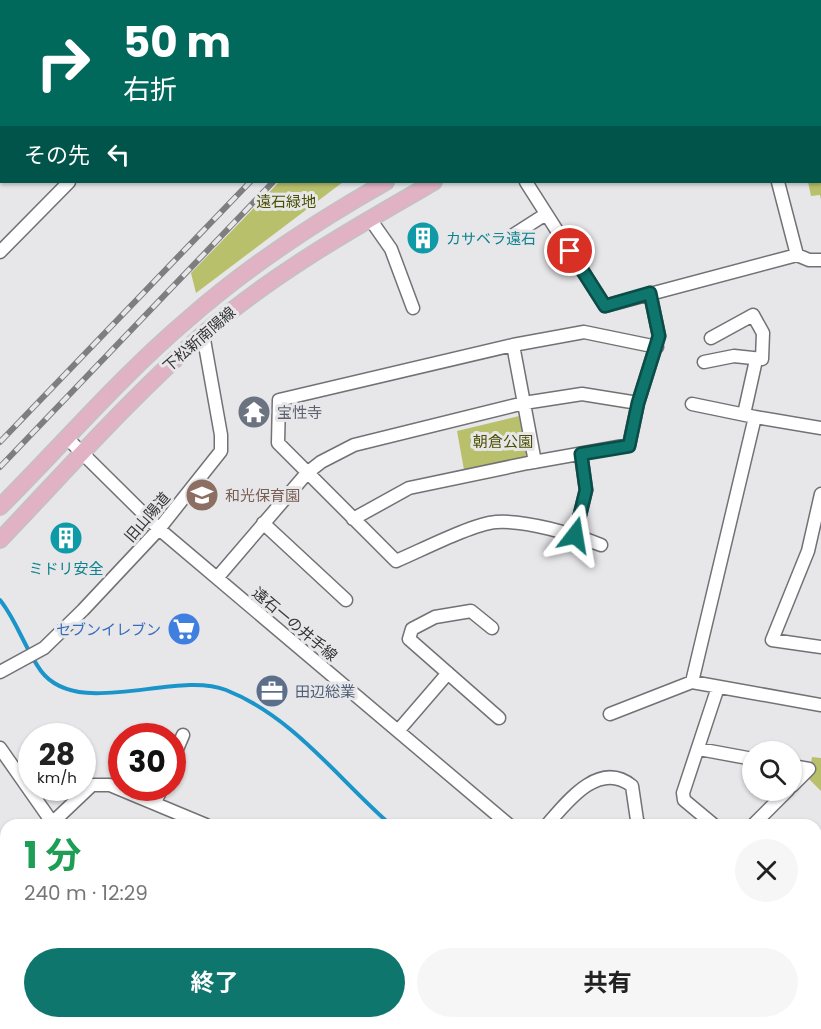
<!DOCTYPE html>
<html lang="ja">
<head>
<meta charset="utf-8">
<style>
	:root { --surface:#fff; --page:#f6f6f6; --text:#222; --muted:#767676; --accent:#0f766e }
	body { margin:0; font-family:Poppins,"Noto Sans JP",sans-serif; background:var(--page); color:var(--text); height:100vh; display:flex; flex-direction:column; font-size:22px; white-space:nowrap }
	* { box-sizing:border-box; margin:0 }
	p { font-size:20px; color:var(--muted) }
	.icon { flex:none; width:33px; height:33px; fill:none; stroke:currentColor; stroke-width:2; stroke-linecap:round; stroke-linejoin:round }
	.map { position:relative; flex:1; overflow:hidden }
	.sheet { position:absolute; left:0px; top:819px; width:822px; height:210px; display:flex; flex-direction:column; background:var(--surface); border-radius:18px 18px 0 0; box-shadow:0 2px 4px #0004 }
	.sheet>* { flex:none }
	.guide { position:absolute; left:0px; top:0px; width:822px; height:183px; box-shadow:0 2px 4px #0004; background:#00695c; color:#fff; overflow:hidden }
	.tools { position:absolute; left:742px; top:741px; display:grid; gap:12px }
	.tools a { display:grid; place-items:center; width:60px; height:60px; border-radius:50%; background:var(--surface); box-shadow:0 2px 4px #0004; font-size:30px }
	.speed { position:absolute; left:18px; top:723px; display:flex; gap:12px; font-size:30px; font-weight:700; text-align:center }
	.speed>* { display:grid; place-content:center; width:78px; height:78px; border-radius:50%; background:var(--surface); box-shadow:0 2px 4px #0004; line-height:1 }
	.speed small { font-size:15px; font-weight:400 }
	.speed .limit { border:9px solid #d22; background:#fff; color:#111 }
	.pin { position:absolute; display:grid; place-items:center; width:51px; height:51px; color:#fff; margin:-26px; border:3px solid #fff; border-radius:50%; box-shadow:0 2px 6px #0007 }
	.me { position:absolute; width:66px; margin:-33px; rotate:14deg; stroke-linejoin:round; filter:drop-shadow(0 0 4px #0008) }
	.turn { display:flex; align-items:center; gap:21px; height:126px; padding:0 24px; font-size:27px }
	.turn .icon { width:78px; height:78px; stroke-width:2.5 }
	.turn b { display:block; font-size:42px; line-height:51px }
	.then { display:flex; align-items:center; height:57px; padding:0 24px; background:#0003; gap:12px; font-size:22px }
	.round { display:grid; place-items:center; flex:none; width:63px; height:63px; border-radius:32px; background:var(--page) }
	.overview { display:flex; align-items:center; justify-content:space-between; height:102px; padding:0 24px }
	h1 { font-size:36px; font-weight:700; line-height:45px; color:#1e9e55 }
	.action { display:flex; gap:12px; margin-top:auto; padding:12px 24px }
	.action a { flex:1; height:69px; border-radius:36px; background:var(--accent); color:#fff; font-size:24px; font-weight:700; line-height:69px; text-align:center }
	.action a+a { background:var(--page); color:var(--text) }
	.map>svg:first-child { display:block }
	.green { fill:#b9c06c }
	.lines { fill:none; stroke-linecap:round; stroke-linejoin:round }
	.stream { stroke:#1b95c9; stroke-width:4 }
	.minor-casing { stroke:#727175; stroke-width:15 }
	.major-casing { stroke:#c2c2c3; stroke-width:18 }
	.minor { stroke:#fff; stroke-width:12 }
	.major { stroke:#e0b2c3; stroke-width:15 }
	.rail-casing { stroke:#7e7e81; stroke-width:6 }
	.rail { stroke:#e7e7ea; stroke-width:4; stroke-dasharray:11; stroke-linecap:butt }
	.route-casing { stroke:#0a4d48; stroke-width:15 }
	.route { stroke:#0f766e; stroke-width:10 }
	.labels { text-anchor:middle; dominant-baseline:central; stroke-width:6; stroke-linejoin:round; paint-order:stroke }
	.park-label { font-size:15px; fill:#4c4f00; stroke:#e7e7ea }
	.culture-label { font-size:15px; fill:#0d838f; stroke:#e7e7ea; text-anchor:start }
	.street-label { font-size:15px; fill:#343436; stroke:#e7e7ea }
	.worship-label { font-size:15px; fill:#5b616d; stroke:#e7e7ea; text-anchor:start }
	.education-label { font-size:15px; fill:#785e54; stroke:#e7e7ea; text-anchor:start }
	.shop-label { font-size:15px; fill:#366cbe; stroke:#e7e7ea; text-anchor:end }
	.service-label { font-size:15px; fill:#4e5e75; stroke:#e7e7ea; text-anchor:start }
</style>
</head>
<body>
<div class="map">
<svg width="821" height="1029" viewBox="0 0 821 1029">
	<rect width="100%" height="100%" fill="#e7e7ea"/>
	<path class="green" d="M452,0H649L451,1Z
		M821,147V200L820,195L811,196L808,182H820Z
		M279,182H343L196,293L191,273Z
		M519,416L527,458L464,470L457,431Z
		M812,757L821,758V791L808,778L816,766L811,763Z"/>
	<g class="lines">
		<path class="stream" d="M0,600C17,621 25,649 41,671C78,720 175,670 226,690C294,717 338,779 391,825
			M638,1023L646,1029"/>
		<g class="minor-casing">
			<path id="minor" d="M243,2L244,0
				M0,25L2,26
				M820,74H821
				M526,182L605,306L797,255L809,260H821
				M778,182L797,255
				M370,219L391,249L413,308
				M510,237L546,214
				M0,252L69,182
				M513,345L535,462
				M704,362L734,356L762,359L763,333L753,315L711,338
				M692,404L755,417
				M744,414L756,360
				M68,439L159,529L509,825
				M821,494L808,551L772,640L821,647
				M353,519L409,488L528,463L629,445L638,403L659,336L650,293
				M263,523L346,600
				M575,535L586,490L581,454
				M601,545C573,534 526,520 496,522C472,524 420,551 396,561L278,443L279,400L513,345L584,332L657,347
				M217,578L307,473L321,462L354,445L524,403L582,394L638,403
				M492,628L471,611L435,617L412,629L409,639L499,718
				M0,672L44,648L83,610L159,529L221,451V435L203,334
				M692,682L755,417L821,428
				M610,714L692,682L821,705
				M398,731L448,673
				M0,748L54,825
				M699,749L753,759
				M172,761L183,735
				M792,766L809,769L792,786
				M155,802L162,788
				M52,823L92,785H110L206,825
				M547,825C566,803 599,759 632,786L637,820L640,825
				M714,825L684,800L683,793L718,687
				M753,825L788,790
				M816,859L821,854
				M816,916L821,921
				M816,957L821,952
				M816,987L821,991
				M211,1023L212,1029
				M316,1023L317,1029
				M461,1023V1029
				M609,1023L616,1029
				M740,1023L747,1029"/>
		</g>
		<g class="major-casing">
			<path id="major" d="M684,2L687,0
				M730,2L732,0
				M0,507C62,445 120,377 187,320C247,267 317,221 386,182
				M0,540C66,471 130,398 202,335C272,274 354,228 434,182"/>
		</g>
		<use href="#minor" class="minor"/>
		<use href="#major" class="major"/>
		<g class="rail-casing">
			<path id="rail" d="M412,2L413,0
				M424,2L425,0
				M445,2L446,0
				M0,442L250,182
				M0,467L273,182"/>
		</g>
		<use href="#rail" class="rail"/>
	</g>
	<g class="lines">
		<g class="route-casing">
			<path id="route" d="M570,251L605,306L650,293L659,336L638,403L629,446L581,454L586,490L575,535"/>
		</g>
		<use href="#route" class="route"/>
	</g>
	<defs>
		<g id="building-disc" transform="scale(1.725)"><circle r="9.5" fill="#0f9aa8" stroke="#e7e7ea"/><path d="M-4-6H4V6H1V3H-1V6H-4ZM-2.5-4.3h1.7v1.8h-1.7ZM.8-4.3h1.7v1.8H.8ZM-2.5-1h1.7V.8h-1.7ZM.8-1h1.7V.8H.8Z" fill="#fff"/></g>
		<g id="temple-disc" transform="scale(1.725)"><circle r="9.5" fill="#6b7280" stroke="#e7e7ea"/><path d="M0-6L5-2H3V0L6.5 2.5H4V6H1.5V3h-3V6H-4V2.5H-6.5L-3 0V-2H-5Z" fill="#fff"/></g>
		<g id="school-disc" transform="scale(1.725)"><circle r="9.5" fill="#8d6e63" stroke="#e7e7ea"/><path d="M0-5L7-2L0 1L-7-2ZM-4 1L0 2.5L4 1V4Q0 6-4 4Z" fill="#fff"/></g>
		<g id="supermarket-disc" transform="scale(1.725)"><circle r="9.5" fill="#3f7fe0" stroke="#e7e7ea"/><path d="M-6-5.5h2.5l.6 2H6L4.5 2H-2.5L-4.4-4H-6ZM-1.5 3.2a1.3 1.3 0 1 0 .1 0ZM3 3.2a1.3 1.3 0 1 0 .1 0Z" fill="#fff"/></g>
		<g id="office-disc" transform="scale(1.725)"><circle r="9.5" fill="#5c6f8a" stroke="#e7e7ea"/><path d="M-6-3h4V-5.5h4V-3h4V5H-6ZM-1-4.5V-3h2v-1.5ZM-6 0V1H6V0Z" fill="#fff"/></g>
	</defs>
	<g fill-rule="evenodd">
		<use href="#building-disc" x="423" y="238"/>
		<use href="#temple-disc" x="254" y="412"/>
		<use href="#school-disc" x="202" y="495"/>
		<use href="#building-disc" x="66" y="538"/>
		<use href="#supermarket-disc" x="184" y="629"/>
		<use href="#office-disc" x="272" y="691"/>
	</g>
	<g class="labels">
		<g class="park-label">
			<text x="286" y="201">遠石緑地</text>
			<text x="503" y="441">朝倉公園</text>
		</g>
		<g class="culture-label">
			<text x="446" y="238">カサベラ遠石</text>
			<text x="66" y="568" text-anchor="middle">ミドリ安全</text>
		</g>
		<g class="street-label">
			<text transform="translate(199 339) rotate(-41)">下松新南陽線</text>
			<text transform="translate(147 517) rotate(-49)">旧山陽道</text>
			<text transform="translate(295 624) rotate(40)">遠石一の井手線</text>
		</g>
		<g class="worship-label">
			<text x="277" y="412">宝性寺</text>
		</g>
		<g class="education-label">
			<text x="225" y="495">和光保育園</text>
		</g>
		<g class="shop-label">
			<text x="161" y="629">セブンイレブン</text>
		</g>
		<g class="service-label">
			<text x="295" y="691">田辺総業</text>
		</g>
	</g>
</svg>
<div class="tools">
<a><svg class="icon" aria-label="search" viewBox="0 0 24 24"><circle cx="10" cy="10" r="6"/><path d="M15 15l6 6"/></svg></a>
</div>
<div class="speed"><div>28<small>km/h</small></div><div class="limit">30</div></div>
<div class="pin" style="left:570px;top:251px;background:#d93025"><svg class="icon" aria-label="arrive" viewBox="0 0 24 24"><path d="M6 21V4h12l-3 4 3 4H6"/></svg></div>
<svg class="me" style="left:575px;top:535px" viewBox="-20 -20 40 40"><path d="M0-17L14 15 0 8-14 15z" fill="#0f766e" stroke="#fff" stroke-width="4"/></svg>
<div class="guide">
<div class="turn"><svg class="icon" aria-label="right" viewBox="0 0 24 24"><path d="M7 20v-9h11M14 6l5 5-5 5"/></svg><div><b>50 m</b>右折</div></div>
<div class="then">その先<svg class="icon" aria-label="left" viewBox="0 0 24 24"><path d="M17 20v-9H6M10 6l-5 5 5 5"/></svg></div>
</div>
<section class="sheet">
<div class="overview"><div><h1>1 分</h1><p>240 m · 12:29</p></div><a class="round"><svg class="icon" aria-label="close" viewBox="0 0 24 24"><path d="M6 6l12 12M18 6L6 18"/></svg></a></div>
<div class="action"><a>終了</a><a>共有</a></div>
</section>
</div>
</body>
</html>
